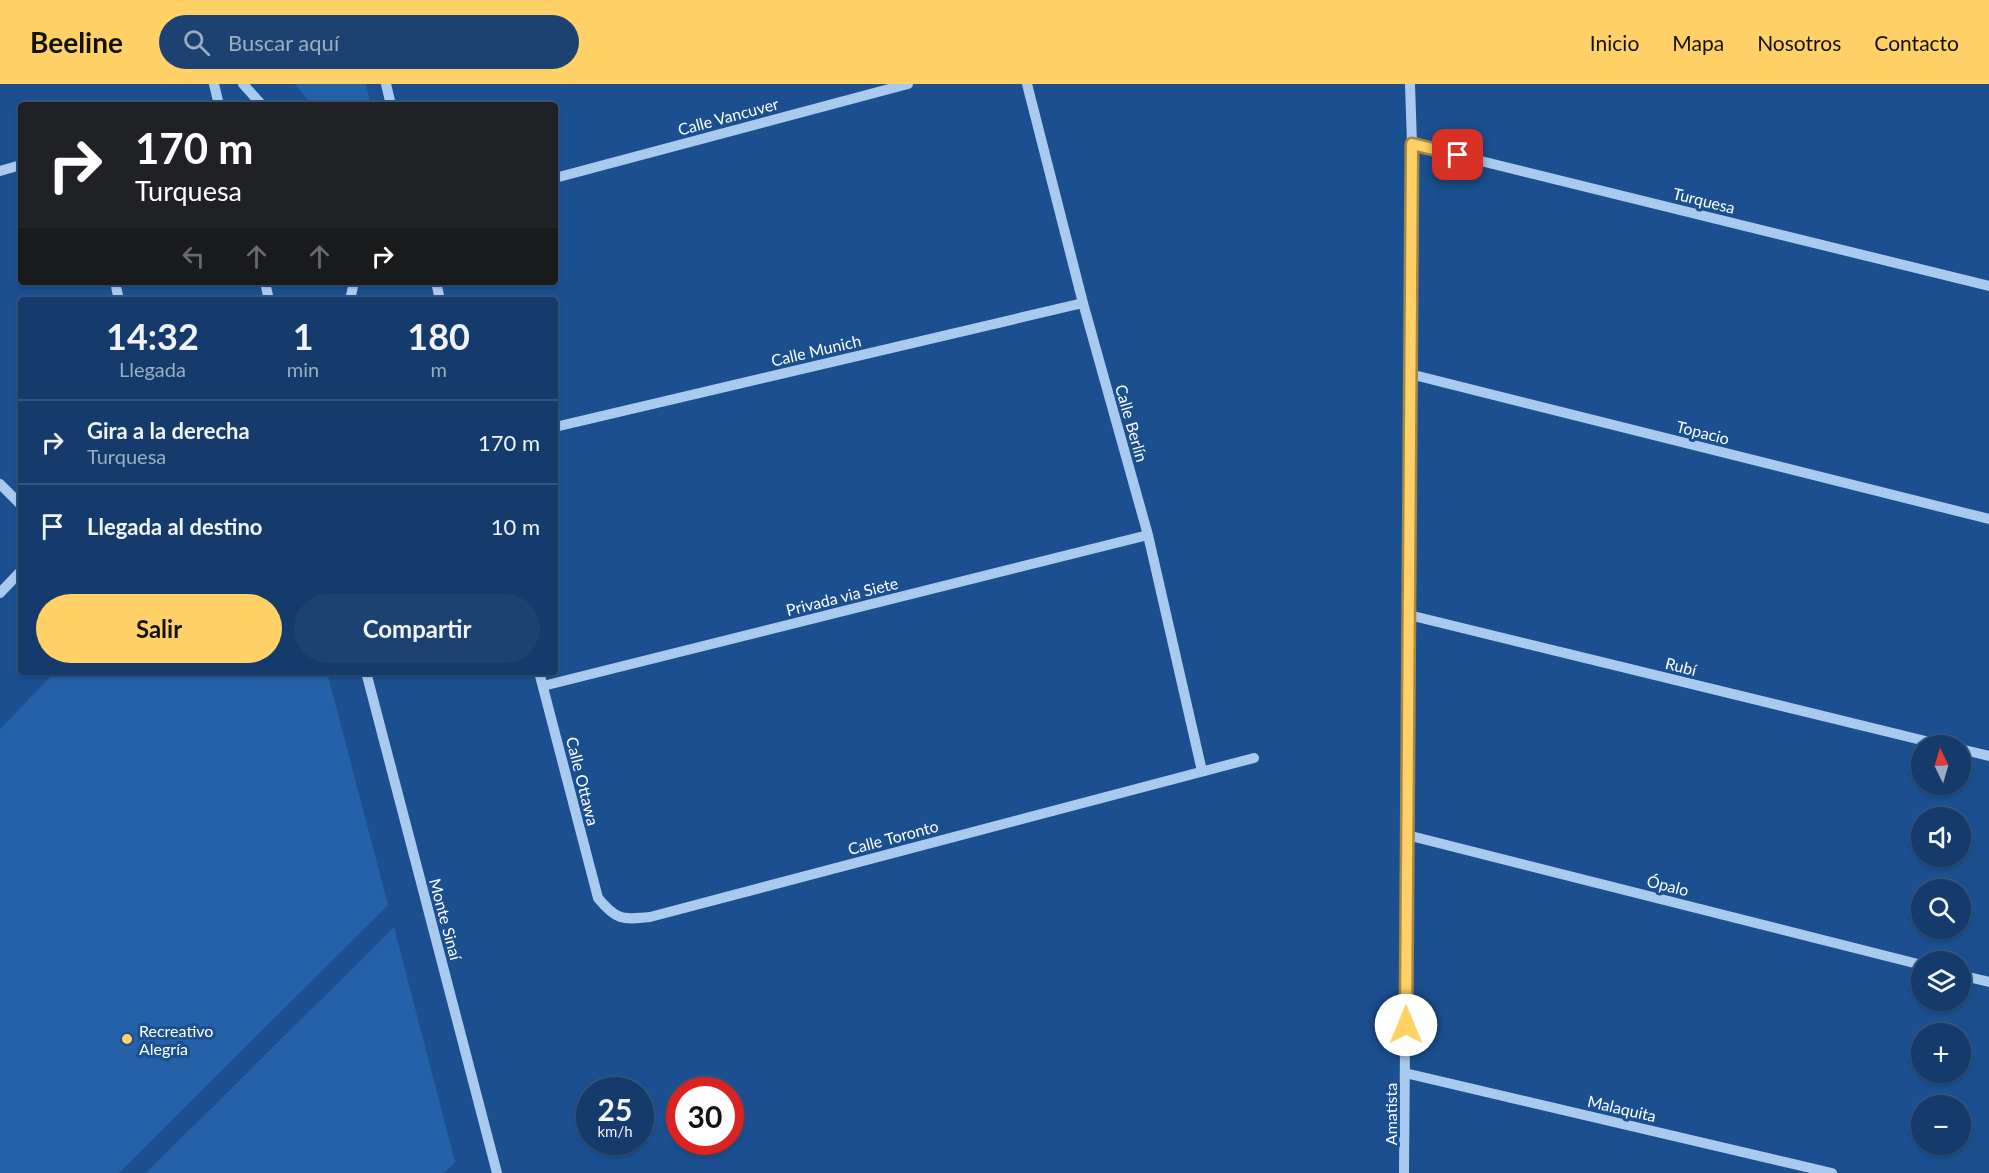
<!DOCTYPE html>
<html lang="es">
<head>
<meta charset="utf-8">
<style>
	:root { --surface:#143b6b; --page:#1d4271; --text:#f1f3f6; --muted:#9dadc1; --line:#33557e; --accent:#ffd166 }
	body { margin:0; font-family:Lato,sans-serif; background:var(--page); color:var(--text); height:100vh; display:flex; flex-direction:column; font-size:22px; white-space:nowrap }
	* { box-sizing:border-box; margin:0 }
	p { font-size:20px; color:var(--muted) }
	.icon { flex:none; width:33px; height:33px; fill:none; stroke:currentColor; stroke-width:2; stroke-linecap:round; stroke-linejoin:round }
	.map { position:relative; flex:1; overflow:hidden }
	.panel { position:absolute; left:18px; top:213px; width:540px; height:378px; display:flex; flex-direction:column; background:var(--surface); border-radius:6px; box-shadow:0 2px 4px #0004,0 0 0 2px var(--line) }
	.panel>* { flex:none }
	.guide { position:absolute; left:18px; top:18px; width:540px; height:183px; border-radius:6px; box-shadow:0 2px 4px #0004,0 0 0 2px var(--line); background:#202124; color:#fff; overflow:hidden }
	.needle { width:39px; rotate:355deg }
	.controls { position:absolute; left:1911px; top:651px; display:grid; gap:12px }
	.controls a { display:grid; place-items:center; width:60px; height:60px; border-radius:50%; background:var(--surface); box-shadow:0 2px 4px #0004,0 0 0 2px var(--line); font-size:30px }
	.speed { position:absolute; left:576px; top:993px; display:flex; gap:12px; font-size:30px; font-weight:700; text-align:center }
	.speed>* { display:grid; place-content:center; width:78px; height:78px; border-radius:50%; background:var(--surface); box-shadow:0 2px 4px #0004,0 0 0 2px var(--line); line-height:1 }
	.speed small { font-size:15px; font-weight:400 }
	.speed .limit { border:9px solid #d22; background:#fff; color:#111 }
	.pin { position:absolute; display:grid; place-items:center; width:51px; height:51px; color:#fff; margin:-26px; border-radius:12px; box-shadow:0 3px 9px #0006 }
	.me { position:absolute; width:66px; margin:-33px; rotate:0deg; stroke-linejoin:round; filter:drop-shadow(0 0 4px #0008) }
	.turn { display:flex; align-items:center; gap:21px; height:126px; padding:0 18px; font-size:27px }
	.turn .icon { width:78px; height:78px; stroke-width:2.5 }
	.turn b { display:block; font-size:42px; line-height:51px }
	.lanes { display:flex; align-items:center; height:57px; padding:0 18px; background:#0003; justify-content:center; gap:30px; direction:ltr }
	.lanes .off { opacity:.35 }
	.eta { display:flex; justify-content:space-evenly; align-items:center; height:102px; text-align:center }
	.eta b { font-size:36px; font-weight:700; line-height:42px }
	.primary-button { display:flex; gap:12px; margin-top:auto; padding:12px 18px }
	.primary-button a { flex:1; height:69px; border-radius:36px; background:var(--accent); color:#111; font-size:24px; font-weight:700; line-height:69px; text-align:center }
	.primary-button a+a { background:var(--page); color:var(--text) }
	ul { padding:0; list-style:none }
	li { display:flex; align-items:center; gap:18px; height:84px; padding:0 18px; border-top:2px solid var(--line) }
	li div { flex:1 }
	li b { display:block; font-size:22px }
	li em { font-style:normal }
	header { display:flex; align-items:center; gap:36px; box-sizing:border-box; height:84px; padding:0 30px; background:var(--accent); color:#111 }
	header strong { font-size:28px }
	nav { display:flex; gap:33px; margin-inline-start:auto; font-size:21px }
	.search { width:420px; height:54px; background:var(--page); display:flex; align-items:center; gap:15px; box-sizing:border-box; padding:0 21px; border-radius:33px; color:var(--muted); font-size:22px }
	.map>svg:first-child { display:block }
	.green { fill:#2461a8 }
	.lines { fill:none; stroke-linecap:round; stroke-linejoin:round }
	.minor { stroke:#a9c9ee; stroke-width:10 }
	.route-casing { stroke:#a68842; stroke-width:15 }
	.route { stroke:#ffd166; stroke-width:10 }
	.poi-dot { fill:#ffd166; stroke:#1b4f8f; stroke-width:2 }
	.labels { text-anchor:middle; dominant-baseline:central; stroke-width:6; stroke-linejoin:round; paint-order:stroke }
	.street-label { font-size:16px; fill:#fff; stroke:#1b4f8f }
	.poi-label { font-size:16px; fill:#fff; stroke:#1b4f8f; text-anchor:start }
</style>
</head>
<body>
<header>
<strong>Beeline</strong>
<div class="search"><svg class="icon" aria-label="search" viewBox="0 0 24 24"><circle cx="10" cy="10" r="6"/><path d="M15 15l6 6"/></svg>Buscar aquí</div>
<nav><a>Inicio</a><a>Mapa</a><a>Nosotros</a><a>Contacto</a></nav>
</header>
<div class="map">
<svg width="1989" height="1089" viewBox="0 0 1989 1089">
	<rect width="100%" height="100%" fill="#1b4f8f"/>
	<path class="green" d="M295,0H366L371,21H312Z
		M55,588H327L388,821L119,1089H0V645Z
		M394,843L455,1078L444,1089H146Z"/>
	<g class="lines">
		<path class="minor" d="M214,0L219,21
			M243,0L262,21
			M386,0L391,21
			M1027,0L1083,219L1148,451L1202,687
			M1412,60L1989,202
			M0,87L21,81
			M555,94L908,0
			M115,198L119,216
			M265,198L269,216
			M436,198L440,216
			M350,216L354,198
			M1410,290L1989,435
			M555,343L1083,219
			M0,400L21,421
			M0,509L21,487
			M1409,531L1946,662
			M366,588L497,1089
			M539,588L598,814C616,836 622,836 650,833L1254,674
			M543,602L1148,451
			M1960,665L1989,672
			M1407,751L1922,881
			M1960,891L1989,898
			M1405,989L1832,1089
			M1404,1089L1412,60L1410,0"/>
	</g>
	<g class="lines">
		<g class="route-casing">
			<path id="route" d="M1406,941L1412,60L1458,71"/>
		</g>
		<use href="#route" class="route"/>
	</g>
	<circle class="poi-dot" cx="127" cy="955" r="6"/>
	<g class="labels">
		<g class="street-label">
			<text transform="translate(728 32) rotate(-15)">Calle Vancuver</text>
			<text transform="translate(1704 116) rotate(14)">Turquesa</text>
			<text transform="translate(816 266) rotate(-13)">Calle Munich</text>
			<text transform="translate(1132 339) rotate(74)">Calle Berlín</text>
			<text transform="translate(1703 348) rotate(14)">Topacio</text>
			<text transform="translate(842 512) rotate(-14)">Privada via Siete</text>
			<text transform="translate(1681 582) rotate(14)">Rubí</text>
			<text transform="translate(583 697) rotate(76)">Calle Ottawa</text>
			<text transform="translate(893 753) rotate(-15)">Calle Toronto</text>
			<text transform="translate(1668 801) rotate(14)">Ópalo</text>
			<text transform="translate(446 835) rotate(75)">Monte Sinaí</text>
			<text transform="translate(1622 1024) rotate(13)">Malaquita</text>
			<text transform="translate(1390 1030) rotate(-90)">Amatista</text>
		</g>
		<g class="poi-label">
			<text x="139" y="946">Recreativo<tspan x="139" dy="18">Alegría</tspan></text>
		</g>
	</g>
</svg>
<div class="controls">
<a><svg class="needle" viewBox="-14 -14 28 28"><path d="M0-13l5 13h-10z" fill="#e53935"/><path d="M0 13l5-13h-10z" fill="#9dadc1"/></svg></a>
<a><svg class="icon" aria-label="sound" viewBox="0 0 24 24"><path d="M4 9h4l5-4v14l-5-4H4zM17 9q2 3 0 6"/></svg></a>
<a><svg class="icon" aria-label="search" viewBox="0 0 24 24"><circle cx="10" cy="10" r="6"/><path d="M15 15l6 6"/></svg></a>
<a><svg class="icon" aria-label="layers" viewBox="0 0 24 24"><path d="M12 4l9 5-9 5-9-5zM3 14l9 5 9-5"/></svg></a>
<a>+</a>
<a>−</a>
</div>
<div class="speed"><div>25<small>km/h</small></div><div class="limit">30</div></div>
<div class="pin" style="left:1458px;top:71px;background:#d93025"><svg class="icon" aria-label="arrive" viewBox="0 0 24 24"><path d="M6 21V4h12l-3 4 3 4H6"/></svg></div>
<svg class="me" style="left:1406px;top:941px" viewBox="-20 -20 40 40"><circle r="19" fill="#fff"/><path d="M0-13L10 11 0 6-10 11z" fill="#ffd166"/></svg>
<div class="guide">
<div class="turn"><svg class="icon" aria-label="right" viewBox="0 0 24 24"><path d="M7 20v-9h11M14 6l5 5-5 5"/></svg><div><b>170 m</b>Turquesa</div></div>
<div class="lanes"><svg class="icon off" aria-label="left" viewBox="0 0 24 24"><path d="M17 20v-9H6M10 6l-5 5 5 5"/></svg><svg class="icon off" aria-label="ahead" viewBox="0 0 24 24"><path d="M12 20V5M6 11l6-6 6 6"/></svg><svg class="icon off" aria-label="ahead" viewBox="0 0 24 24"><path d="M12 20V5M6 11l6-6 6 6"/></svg><svg class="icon" aria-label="right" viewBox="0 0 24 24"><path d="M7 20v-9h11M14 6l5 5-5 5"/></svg></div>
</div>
<section class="panel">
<div class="eta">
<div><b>14:32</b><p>Llegada</p></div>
<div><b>1</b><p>min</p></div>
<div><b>180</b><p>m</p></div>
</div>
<ul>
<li><svg class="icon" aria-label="right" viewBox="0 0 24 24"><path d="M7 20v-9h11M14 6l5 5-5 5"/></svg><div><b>Gira a la derecha</b><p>Turquesa</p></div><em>170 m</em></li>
<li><svg class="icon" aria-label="arrive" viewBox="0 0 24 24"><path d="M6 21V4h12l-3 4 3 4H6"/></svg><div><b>Llegada al destino</b></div><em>10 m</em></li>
</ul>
<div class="primary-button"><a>Salir</a><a>Compartir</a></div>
</section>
</div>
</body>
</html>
